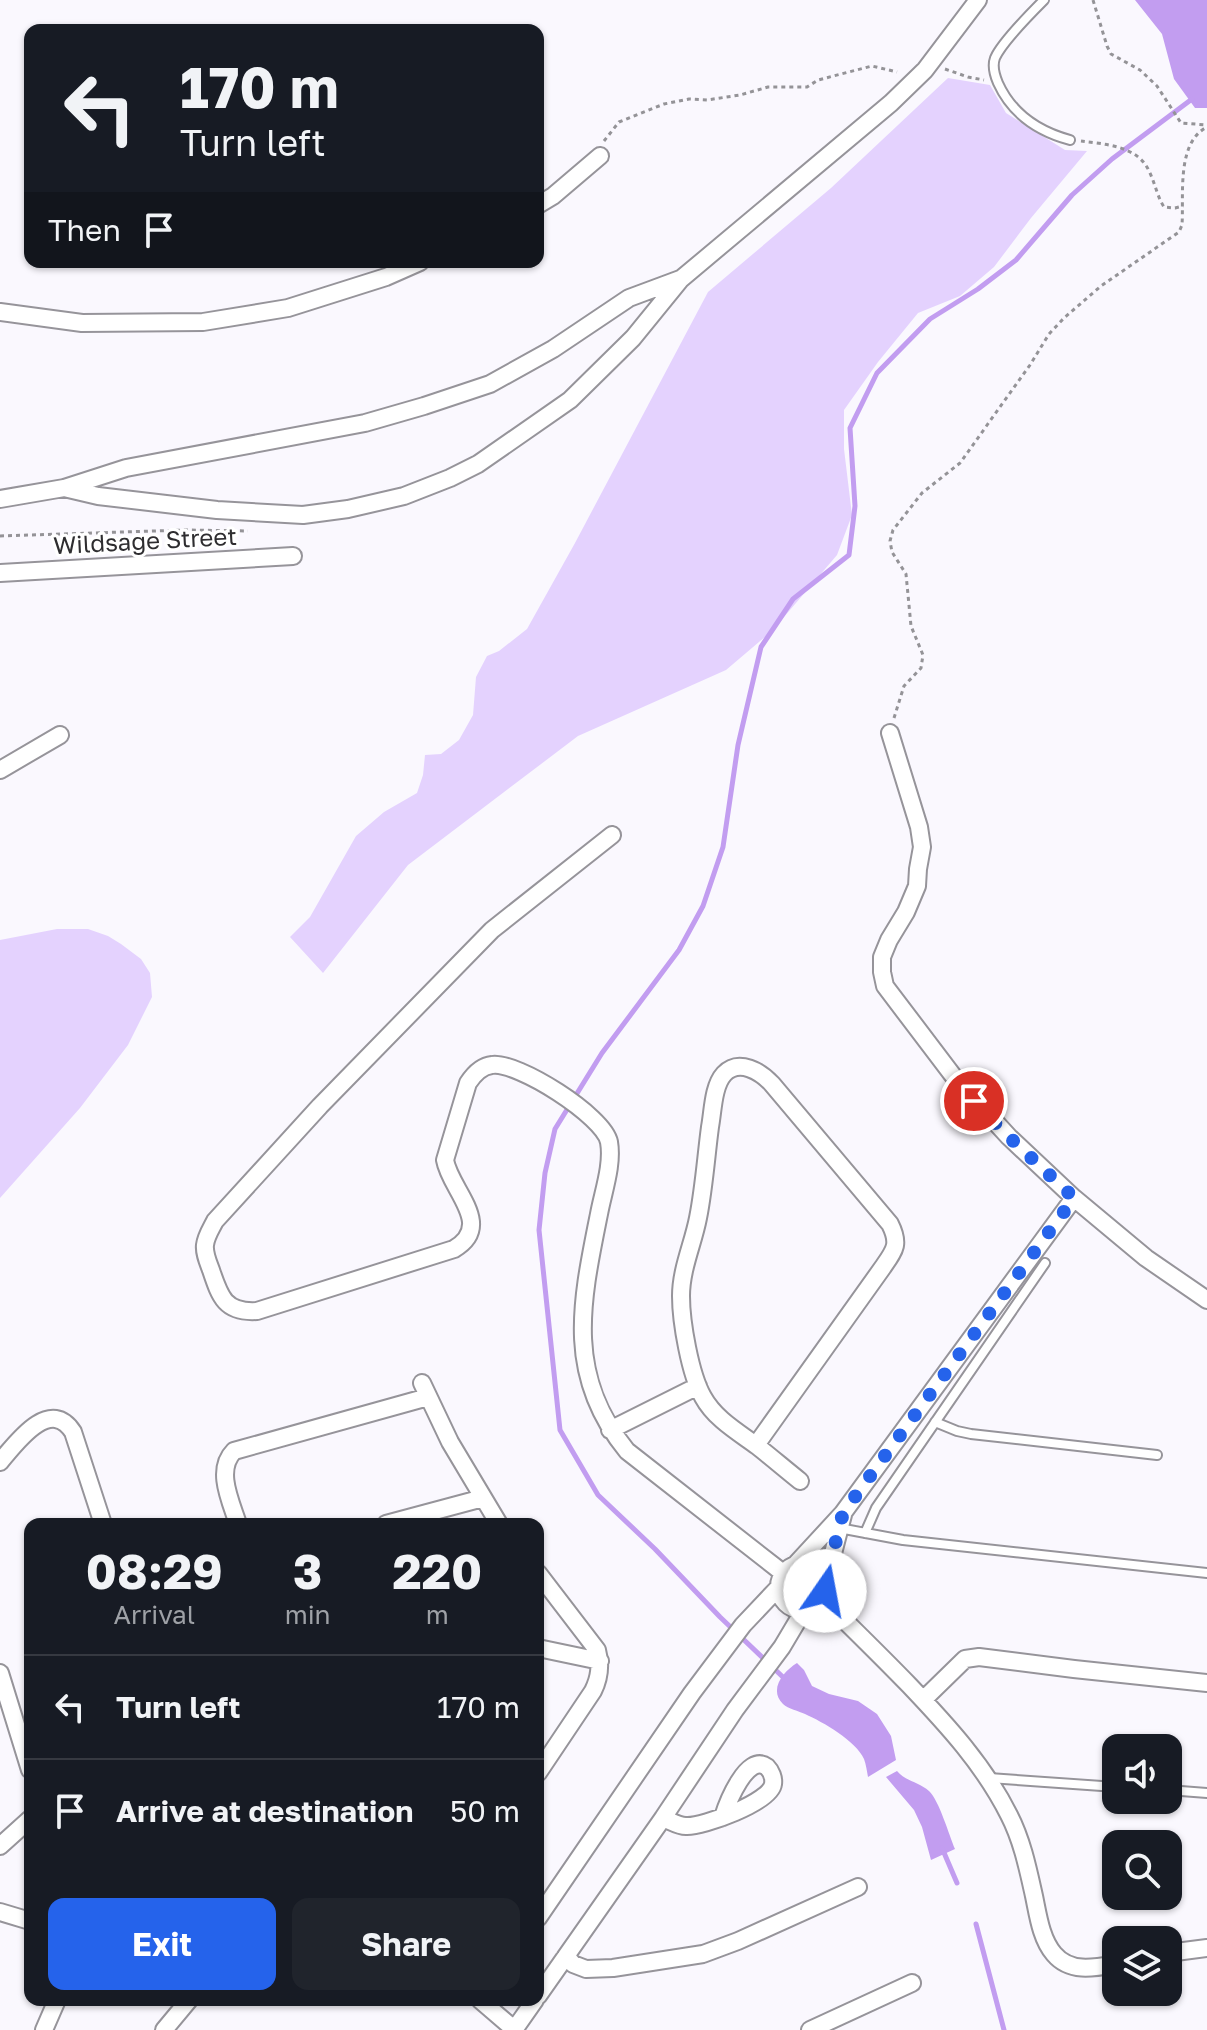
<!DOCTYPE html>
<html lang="en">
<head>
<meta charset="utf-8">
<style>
	:root { --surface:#171b24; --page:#20242c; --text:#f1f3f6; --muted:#9ea1a6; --line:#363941; --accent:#2563eb }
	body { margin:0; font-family:"Golos Text",sans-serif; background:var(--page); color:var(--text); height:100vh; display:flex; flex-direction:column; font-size:30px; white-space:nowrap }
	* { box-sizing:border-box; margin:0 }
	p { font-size:26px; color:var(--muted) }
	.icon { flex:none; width:44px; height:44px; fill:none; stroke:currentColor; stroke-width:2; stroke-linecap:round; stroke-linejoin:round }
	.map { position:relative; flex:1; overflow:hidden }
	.drawer { position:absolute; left:24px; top:1518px; width:520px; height:488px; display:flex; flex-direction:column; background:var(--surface); border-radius:16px; box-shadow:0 2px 6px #0004 }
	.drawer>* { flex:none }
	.guide { position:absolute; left:24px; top:24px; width:520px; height:244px; border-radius:16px; box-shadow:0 2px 6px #0004; background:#171b24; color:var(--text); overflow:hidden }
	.tools { position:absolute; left:1102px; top:1734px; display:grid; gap:16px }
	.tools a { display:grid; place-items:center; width:80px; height:80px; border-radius:16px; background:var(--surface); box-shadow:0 2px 6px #0004; font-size:40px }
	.pin { position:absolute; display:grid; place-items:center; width:68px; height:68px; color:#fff; margin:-34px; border:4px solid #fff; border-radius:50%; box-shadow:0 2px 8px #0007 }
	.me { position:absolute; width:88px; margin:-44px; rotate:12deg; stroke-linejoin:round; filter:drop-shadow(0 0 6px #0008) }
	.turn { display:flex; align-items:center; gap:28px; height:168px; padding:0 24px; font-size:36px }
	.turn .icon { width:104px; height:104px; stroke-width:2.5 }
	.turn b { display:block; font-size:56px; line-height:68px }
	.then { display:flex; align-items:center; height:76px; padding:0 24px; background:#0003; gap:16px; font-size:30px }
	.eta { display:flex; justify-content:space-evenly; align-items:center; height:136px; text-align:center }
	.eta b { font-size:48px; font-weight:700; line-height:56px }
	.action { display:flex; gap:16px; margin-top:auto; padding:16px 24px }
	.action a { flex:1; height:92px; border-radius:16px; background:var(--accent); color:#fff; font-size:32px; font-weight:700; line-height:92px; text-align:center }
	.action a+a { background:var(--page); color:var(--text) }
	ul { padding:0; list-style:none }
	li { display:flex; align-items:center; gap:24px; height:104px; padding:0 24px; border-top:2px solid var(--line) }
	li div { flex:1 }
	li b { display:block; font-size:30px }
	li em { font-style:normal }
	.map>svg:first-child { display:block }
	.green { fill:#e4d2fe }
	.water { fill:#c29df0 }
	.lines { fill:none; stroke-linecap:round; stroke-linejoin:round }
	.stream { stroke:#c29df0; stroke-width:5 }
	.service-casing { stroke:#96949a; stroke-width:12 }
	.minor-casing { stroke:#96949a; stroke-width:20 }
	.path { stroke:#949397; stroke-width:3; stroke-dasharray:4 4; stroke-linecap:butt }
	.service { stroke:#fff; stroke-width:8 }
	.minor { stroke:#fff; stroke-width:16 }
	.route { stroke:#2563eb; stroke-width:14; stroke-dasharray:0 25.2 }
	.labels { text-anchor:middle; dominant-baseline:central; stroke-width:6; stroke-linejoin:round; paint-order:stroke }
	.street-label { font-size:24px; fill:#2e2d30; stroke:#fff }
</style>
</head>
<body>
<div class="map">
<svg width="1207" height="2030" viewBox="0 0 1207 2030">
	<rect width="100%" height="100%" fill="#faf8fe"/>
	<path class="green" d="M948,78L990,85L1006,113L1065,150L1087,151L1031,218L994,267L960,296L918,313L878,362L844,410V449L852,515L837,555L772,631L726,670L578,736L408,865L323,973L290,937L310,917L356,836L384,812L417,793L423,775L425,755L441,754L459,740L473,715L476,677L487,656L499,651L527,629L575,543L708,292L831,188Z
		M57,929H88L108,936L121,944L141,959L150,973L152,997L128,1045L80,1108L0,1198V940Z"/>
	<path class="water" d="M1135,0H1207V108H1195L1174,79L1162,34Z
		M797,1663L804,1670L812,1686L829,1694L858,1701L877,1714L891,1736L896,1760L868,1777C867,1772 866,1764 864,1759C856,1741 823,1722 805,1714C799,1711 788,1709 783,1704C768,1689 784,1671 797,1663Z
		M897,1771C905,1781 919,1782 929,1791C939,1800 949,1835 955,1849L931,1860L922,1827L914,1810L886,1777Z"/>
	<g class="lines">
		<path class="stream" d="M786,1680L720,1617L655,1549L598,1495L560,1430L539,1230L545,1173L555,1129L602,1053L679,950L703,906L723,847L738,745L761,647L793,599L849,555L855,506L850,428L877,373L930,319L978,289L1016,260L1072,195L1112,159L1192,99
			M942,1848L957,1883
			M976,1924L1004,2030"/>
		<g class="service-casing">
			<path id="service" d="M1044,0C1032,12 1001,44 995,58C992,66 995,76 998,83C1012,114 1037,131 1070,140
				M935,1422L957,1431L971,1434L1157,1455
				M839,1528L903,1540L1207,1573
				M865,1533L876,1508L1045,1263
				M989,1778L1116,1787
				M1168,1790L1207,1793"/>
		</g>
		<g class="minor-casing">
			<path id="minor" d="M538,205L553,196L600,156
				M0,312L82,323L203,322L288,308L386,277L420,262
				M64,488L98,496L217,510L303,515L348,509L404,496L450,478L478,464L570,400L633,338L681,279L891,103L925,70L978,0
				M0,499L64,488L126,468L365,423L424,406L490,384L553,349L629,298L680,279
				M0,573L293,556
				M890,733L919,827L922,847L918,869L917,886L906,912L889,940L882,957V972L885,986L954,1077L1009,1137L1074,1198L1146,1258L1207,1300
				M0,770L60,735
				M612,835L492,930L320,1106L215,1221C211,1229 206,1236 205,1245C204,1253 208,1262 211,1270C220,1297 225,1313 257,1311L454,1249C495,1225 450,1190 445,1160L468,1083C474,1074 481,1066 492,1065C517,1061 604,1116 609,1142C613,1165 603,1192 599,1214C581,1303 565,1375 627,1451L783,1573
				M422,1383L450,1442L499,1524
				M610,1430L698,1386
				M756,1445L883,1267C895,1250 900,1244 890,1224L772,1084C761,1072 739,1058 724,1074C713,1086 713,1111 710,1127C706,1157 704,1188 698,1218C693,1244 681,1269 681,1296C681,1322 690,1374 703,1397C715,1419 738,1432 757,1446C771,1457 785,1469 800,1481
				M0,1462C16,1443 50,1396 73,1432L103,1524
				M238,1524C231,1502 215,1470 234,1451L428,1397
				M386,1524L483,1498
				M779 1587a23 23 0 1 1 46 0a23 23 0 1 1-46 0Z
				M796,1564L843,1513L1074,1198
				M538,1573L597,1650C601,1665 600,1677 593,1691L538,1773
				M825,1584L843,1515
				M822,1598C851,1627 880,1655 909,1685C947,1725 984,1765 1009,1815C1022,1840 1028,1869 1034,1896C1038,1915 1041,1939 1054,1954C1070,1973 1094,1968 1116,1964
				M538,1648L600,1661
				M0,1673L30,1770
				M923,1700L965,1659L979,1657L1074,1669L1207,1683
				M663,1818C671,1821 678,1826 686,1826C703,1827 771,1802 773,1784C774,1778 771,1771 767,1767C747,1752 727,1804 723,1817
				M0,1846L30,1819
				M0,1912L30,1921
				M538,1918L692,1693L743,1625L778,1588
				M1168,1953L1207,1948
				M566,1956L573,1964L586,1969L613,1968L703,1954L738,1941L858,1887
				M538,1996L663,1818L735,1710L782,1647L804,1610
				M480,2000L515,2030
				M44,2030L57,2000
				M164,2030L189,2000
				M514,2030L535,2000
				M810,2030L912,1983"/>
		</g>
		<path class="path" d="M1093,0L1107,46L1111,54L1140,70L1157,86L1181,123L1207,125
			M945,69L968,77L984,80
			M604,141L619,122L664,104L689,99L707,100L740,95L768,87H807L818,80L872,66L897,72
			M1081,141C1105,144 1138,146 1149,171C1155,183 1157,196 1164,207L1175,208L1183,206
			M0,536L185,530L248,531
			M894,718L904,686L921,668L923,655L911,626L906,574L892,552L890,541L893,530L922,493L960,463L1030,365L1049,334L1064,318L1101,286L1179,232L1182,225C1184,195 1176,143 1207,127"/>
		<use href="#service" class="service"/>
		<use href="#minor" class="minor"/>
	</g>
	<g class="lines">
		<path class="route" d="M825,1591V1584L843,1513L1074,1198L1009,1137L974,1101"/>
	</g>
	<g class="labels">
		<g class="street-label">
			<text transform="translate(145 540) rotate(-3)">Wildsage Street</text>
		</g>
	</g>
</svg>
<div class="tools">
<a><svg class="icon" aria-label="sound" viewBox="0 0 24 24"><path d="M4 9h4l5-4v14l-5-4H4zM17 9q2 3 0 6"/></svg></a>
<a><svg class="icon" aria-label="search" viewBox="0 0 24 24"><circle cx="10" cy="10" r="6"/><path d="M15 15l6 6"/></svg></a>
<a><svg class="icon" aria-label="layers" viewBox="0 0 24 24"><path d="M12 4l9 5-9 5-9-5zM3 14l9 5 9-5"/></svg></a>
</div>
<div class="pin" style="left:974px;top:1101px;background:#d93025"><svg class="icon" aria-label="arrive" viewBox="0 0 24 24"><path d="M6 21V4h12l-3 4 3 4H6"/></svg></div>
<svg class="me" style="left:825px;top:1591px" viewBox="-20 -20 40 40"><circle r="19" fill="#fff"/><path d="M0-13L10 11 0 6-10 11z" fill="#2563eb"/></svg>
<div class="guide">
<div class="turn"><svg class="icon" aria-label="left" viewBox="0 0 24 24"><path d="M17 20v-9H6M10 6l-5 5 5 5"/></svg><div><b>170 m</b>Turn left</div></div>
<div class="then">Then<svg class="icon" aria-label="arrive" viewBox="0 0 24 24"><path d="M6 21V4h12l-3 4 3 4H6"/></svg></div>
</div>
<section class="drawer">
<div class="eta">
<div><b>08:29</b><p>Arrival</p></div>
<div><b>3</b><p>min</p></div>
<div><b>220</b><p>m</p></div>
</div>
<ul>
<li><svg class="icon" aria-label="left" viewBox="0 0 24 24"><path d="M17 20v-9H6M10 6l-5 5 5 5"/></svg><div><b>Turn left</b></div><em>170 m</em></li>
<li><svg class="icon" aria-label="arrive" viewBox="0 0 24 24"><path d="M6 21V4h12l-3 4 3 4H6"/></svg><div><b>Arrive at destination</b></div><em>50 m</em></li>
</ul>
<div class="action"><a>Exit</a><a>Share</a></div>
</section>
</div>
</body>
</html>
